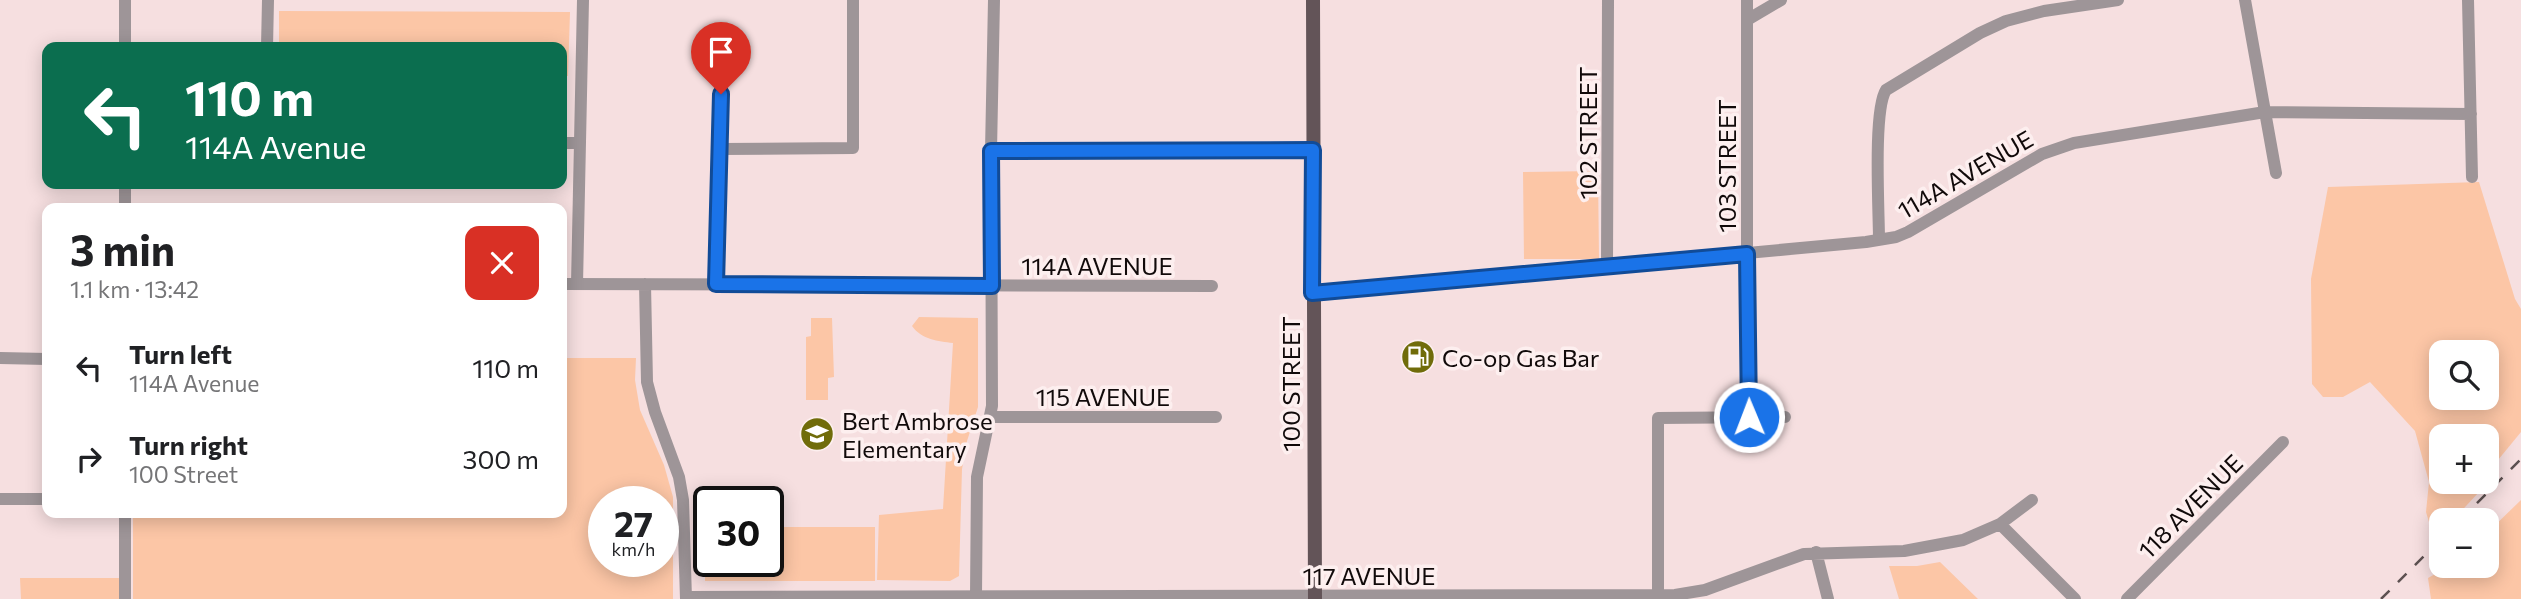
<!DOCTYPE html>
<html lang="en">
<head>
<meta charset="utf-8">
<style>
	:root { --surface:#fff; --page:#f6f6f6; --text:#202124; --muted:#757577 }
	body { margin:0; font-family:Commissioner,sans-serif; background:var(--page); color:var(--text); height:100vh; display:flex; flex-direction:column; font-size:26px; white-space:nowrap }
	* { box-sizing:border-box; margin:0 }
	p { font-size:23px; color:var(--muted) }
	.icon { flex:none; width:38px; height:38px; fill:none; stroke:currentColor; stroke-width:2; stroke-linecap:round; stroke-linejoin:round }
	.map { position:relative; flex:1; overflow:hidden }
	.panel { position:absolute; left:42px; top:203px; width:525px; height:315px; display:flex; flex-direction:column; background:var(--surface); border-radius:14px; box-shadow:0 4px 18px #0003 }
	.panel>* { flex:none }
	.hud { position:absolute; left:42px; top:42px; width:525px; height:147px; border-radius:14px; box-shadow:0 4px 18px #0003; background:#0b6e4f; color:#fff; overflow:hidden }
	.buttons { position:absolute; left:2429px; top:340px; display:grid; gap:14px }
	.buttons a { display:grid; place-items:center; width:70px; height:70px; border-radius:14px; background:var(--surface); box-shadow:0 4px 18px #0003; font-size:35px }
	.speed { position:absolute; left:588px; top:486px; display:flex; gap:14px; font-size:35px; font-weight:700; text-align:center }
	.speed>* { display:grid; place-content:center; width:91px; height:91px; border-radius:50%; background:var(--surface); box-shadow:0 4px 18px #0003; line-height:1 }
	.speed small { font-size:18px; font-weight:400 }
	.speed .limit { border:4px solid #111; border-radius:10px; background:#fff; color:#111 }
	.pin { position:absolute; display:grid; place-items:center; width:60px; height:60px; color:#fff; margin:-72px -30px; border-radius:50% 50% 50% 0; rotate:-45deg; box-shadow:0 0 7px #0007 }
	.pin .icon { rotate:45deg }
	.me { position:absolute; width:77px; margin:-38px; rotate:359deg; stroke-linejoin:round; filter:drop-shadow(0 0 5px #0008) }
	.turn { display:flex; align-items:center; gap:24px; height:147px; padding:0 28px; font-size:32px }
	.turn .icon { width:91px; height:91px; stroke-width:2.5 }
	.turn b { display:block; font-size:49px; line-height:60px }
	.round { display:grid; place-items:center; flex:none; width:74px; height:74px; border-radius:14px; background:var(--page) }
	.overview { display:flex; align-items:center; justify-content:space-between; height:119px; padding:0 28px }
	h1 { font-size:42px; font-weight:700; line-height:52px }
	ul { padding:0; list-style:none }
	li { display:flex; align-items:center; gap:21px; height:91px; padding:0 28px }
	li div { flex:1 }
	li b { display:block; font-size:26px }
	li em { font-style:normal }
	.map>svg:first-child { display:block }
	.green { fill:#fcc6a6; fill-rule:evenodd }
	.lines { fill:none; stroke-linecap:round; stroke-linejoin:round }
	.minor { stroke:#9e9598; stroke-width:12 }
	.major { stroke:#635458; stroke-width:14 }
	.rail { stroke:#5d5151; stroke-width:2.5; stroke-dasharray:12 12; stroke-linecap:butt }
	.route-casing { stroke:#114b97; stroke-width:18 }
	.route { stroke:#1a73e8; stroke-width:12 }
	.labels { text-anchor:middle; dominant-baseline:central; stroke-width:7; stroke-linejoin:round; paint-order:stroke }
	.street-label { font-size:24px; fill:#110a0a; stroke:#fdefef }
	.poi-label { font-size:24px; fill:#110a0a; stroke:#fdefef; text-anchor:start }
</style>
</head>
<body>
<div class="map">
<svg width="2521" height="599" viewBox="0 0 2521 599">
	<rect width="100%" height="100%" fill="#f6dfe0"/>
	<path class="green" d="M279,11L570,12L568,76H562V47H279Z
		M1598,171L1599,259H1524L1523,172Z
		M2479,182L2515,299L2521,309V432L2498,460L2493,477L2453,520H2441V532L2434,539L2426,512L2429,482L2415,431L2370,382L2343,397H2323L2312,384L2311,279L2328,187ZM2441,352H2487V397H2441ZM2441,436H2487V481H2441Z
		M919,317L978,318V407L967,441L962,469L959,576L950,581L877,580L879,515L943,509L953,343C938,341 922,340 912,326Z
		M811,318H832L834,377L828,378V400H806V337L811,336Z
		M562,358H636L635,380L640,410L664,465L673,497V599H133V513H562ZM604,502H663V562H604Z
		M2521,500V599H2431L2428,578L2451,565H2487V533Z
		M705,527H709V562H768V527H875V581H705Z
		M1940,562L1978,599H1899L1889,566H1917Z
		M20,578H120L121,599H21Z"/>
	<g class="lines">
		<path class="minor" d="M125,0V47
			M1747,0V254L1750,417
			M2245,0L2276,173
			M2468,0L2472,177
			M1747,20L1781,0
			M267,47L268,0
			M562,143H580
			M720,149L853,148V0
			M991,151L1313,150
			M125,184V208
			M1879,240C1879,211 1873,110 1886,90L1980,33L2006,21L2044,11L2118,0
			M1607,267L1608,0
			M562,284L1212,286
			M577,284L583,0
			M645,284L647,382L655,412L679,477L683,500L686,599
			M717,284L722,67
			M1312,293L1866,242L1896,237L1908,232L2042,154L2074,143L2265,112L2471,114
			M0,358L47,359
			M991,417H1216
			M0,499H47
			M125,513V599
			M2000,524L2075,599
			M1816,552L1828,599
			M1658,596V418L1785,417
			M686,597L1675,595L1705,590L1804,554L1904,551L1963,540L2000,524L2032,500
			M976,597L977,477L992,406L991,151L994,0
			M2127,599L2283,442"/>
		<path class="major" d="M1313,0L1315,599"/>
		<path class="rail" d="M2460,520L2521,459
			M2381,599L2441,539"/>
	</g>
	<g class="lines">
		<g class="route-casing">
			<path id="route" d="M721,94L716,284L992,286L991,151L1313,150L1312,293L1747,254L1749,417"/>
		</g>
		<use href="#route" class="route"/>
	</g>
	<defs>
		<g id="fuel-disc" transform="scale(1.75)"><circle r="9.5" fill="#706c0a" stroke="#fdefef"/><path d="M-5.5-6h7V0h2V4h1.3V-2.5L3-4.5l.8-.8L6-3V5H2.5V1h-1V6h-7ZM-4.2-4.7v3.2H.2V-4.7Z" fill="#fff"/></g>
		<g id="school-disc" transform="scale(1.75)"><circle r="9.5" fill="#706c0a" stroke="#fdefef"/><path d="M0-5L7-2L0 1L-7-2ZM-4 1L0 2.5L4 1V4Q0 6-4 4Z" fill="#fff"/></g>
	</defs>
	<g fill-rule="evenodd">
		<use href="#fuel-disc" x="1418" y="357"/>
		<use href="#school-disc" x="817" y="434"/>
	</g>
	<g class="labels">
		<g class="street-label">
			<text transform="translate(1587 133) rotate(-90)">102 STREET</text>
			<text transform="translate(1726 166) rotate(-90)">103 STREET</text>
			<text transform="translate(1965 174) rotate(-30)">114A AVENUE</text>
			<text x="1097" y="265">114A AVENUE</text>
			<text transform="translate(1290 384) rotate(-90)">100 STREET</text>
			<text x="1103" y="396">115 AVENUE</text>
			<text transform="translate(2190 506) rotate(-45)">118 AVENUE</text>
			<text x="1369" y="575">117 AVENUE</text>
		</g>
		<g class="poi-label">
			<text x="1442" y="357">Co-op Gas Bar</text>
			<text x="842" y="420">Bert Ambrose<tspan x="842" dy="28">Elementary</tspan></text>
		</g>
	</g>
</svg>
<div class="buttons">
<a><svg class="icon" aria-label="search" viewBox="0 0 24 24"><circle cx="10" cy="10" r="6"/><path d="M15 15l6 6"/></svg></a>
<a>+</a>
<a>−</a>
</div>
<div class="speed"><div>27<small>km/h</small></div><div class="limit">30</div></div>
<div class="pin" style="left:721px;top:94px;background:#d93025"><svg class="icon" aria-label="arrive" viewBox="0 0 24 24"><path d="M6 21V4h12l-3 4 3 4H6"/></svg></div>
<svg class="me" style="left:1749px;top:417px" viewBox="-20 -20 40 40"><circle r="17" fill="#1a73e8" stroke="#fff" stroke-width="3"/><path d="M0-11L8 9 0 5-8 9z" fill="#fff"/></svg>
<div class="hud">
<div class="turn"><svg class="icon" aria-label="left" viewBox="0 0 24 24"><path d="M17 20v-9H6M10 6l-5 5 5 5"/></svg><div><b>110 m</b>114A Avenue</div></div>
</div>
<section class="panel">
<div class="overview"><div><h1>3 min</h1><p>1.1 km · 13:42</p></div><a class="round" style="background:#d93025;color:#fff"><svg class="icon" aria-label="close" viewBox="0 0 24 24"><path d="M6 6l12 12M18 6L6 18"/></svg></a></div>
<ul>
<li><svg class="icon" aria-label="left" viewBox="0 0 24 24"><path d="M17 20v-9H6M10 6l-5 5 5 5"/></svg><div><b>Turn left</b><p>114A Avenue</p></div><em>110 m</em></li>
<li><svg class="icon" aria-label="right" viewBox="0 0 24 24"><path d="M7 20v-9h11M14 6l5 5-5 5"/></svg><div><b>Turn right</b><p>100 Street</p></div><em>300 m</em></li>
</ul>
</section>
</div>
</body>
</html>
